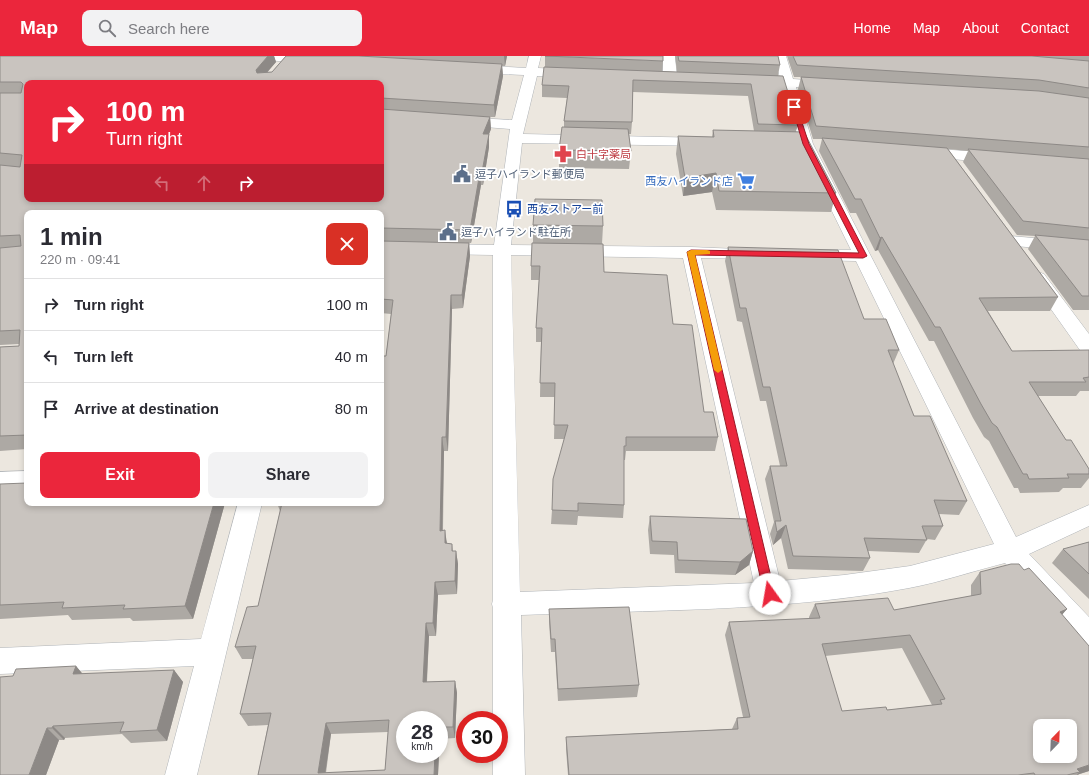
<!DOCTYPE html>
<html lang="en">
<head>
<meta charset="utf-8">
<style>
	:root { --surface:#fff; --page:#f2f2f3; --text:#2b2b33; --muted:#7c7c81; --line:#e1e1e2; --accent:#eb263c }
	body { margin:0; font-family:Helvetica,"Noto Sans JP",sans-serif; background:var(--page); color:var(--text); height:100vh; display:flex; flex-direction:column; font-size:15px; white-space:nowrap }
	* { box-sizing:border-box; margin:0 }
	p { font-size:13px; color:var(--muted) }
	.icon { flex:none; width:22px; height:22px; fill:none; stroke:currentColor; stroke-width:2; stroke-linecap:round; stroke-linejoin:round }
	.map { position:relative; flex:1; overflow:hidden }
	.details { position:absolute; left:24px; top:154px; width:360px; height:296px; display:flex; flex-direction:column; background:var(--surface); border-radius:8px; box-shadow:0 2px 6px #0003 }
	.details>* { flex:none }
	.banner { position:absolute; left:24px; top:24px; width:360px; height:122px; border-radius:8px; box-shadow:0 2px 6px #0003; background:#eb263c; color:#fff; overflow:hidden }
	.needle { width:26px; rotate:23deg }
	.controls { position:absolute; left:1033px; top:663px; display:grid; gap:8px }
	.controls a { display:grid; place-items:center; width:44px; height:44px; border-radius:8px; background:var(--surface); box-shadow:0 2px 6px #0003; font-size:20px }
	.speed { position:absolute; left:396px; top:655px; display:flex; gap:8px; font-size:20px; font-weight:700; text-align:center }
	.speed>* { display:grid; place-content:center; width:52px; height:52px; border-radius:50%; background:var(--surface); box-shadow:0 2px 6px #0003; line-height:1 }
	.speed small { font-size:10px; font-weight:400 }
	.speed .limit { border:6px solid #d22; background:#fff; color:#111 }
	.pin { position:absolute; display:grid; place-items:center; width:34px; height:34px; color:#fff; margin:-17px; border-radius:8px; box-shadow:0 2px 6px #0006 }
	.me { position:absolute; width:44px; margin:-22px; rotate:347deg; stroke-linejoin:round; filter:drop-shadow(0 0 3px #0008) }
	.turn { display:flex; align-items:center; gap:14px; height:84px; padding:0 16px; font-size:18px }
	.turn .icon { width:52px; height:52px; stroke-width:2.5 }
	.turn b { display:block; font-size:28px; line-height:34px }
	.lanes { display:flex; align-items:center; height:38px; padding:0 16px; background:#0003; justify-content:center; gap:20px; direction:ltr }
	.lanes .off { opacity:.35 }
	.round { display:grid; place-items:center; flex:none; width:42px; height:42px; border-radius:8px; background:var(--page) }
	.head { display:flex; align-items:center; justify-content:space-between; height:68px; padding:0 16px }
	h1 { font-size:24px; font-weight:800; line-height:30px }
	.cta { display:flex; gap:8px; margin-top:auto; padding:8px 16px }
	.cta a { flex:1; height:46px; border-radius:8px; background:var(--accent); color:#fff; font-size:16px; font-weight:800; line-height:46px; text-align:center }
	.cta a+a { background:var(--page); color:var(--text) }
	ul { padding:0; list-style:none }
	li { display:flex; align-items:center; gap:12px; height:52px; padding:0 16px; border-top:1px solid var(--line) }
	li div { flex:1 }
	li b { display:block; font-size:15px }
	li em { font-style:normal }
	header { display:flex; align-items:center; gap:24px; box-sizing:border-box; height:56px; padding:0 20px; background:var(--accent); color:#fff }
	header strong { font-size:19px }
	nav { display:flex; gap:22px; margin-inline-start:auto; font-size:14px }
	.search { width:280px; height:36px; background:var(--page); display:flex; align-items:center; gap:10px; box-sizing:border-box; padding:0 14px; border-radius:8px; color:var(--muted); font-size:15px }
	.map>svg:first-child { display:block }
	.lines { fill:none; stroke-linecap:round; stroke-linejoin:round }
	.minor-casing { stroke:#b0b4b8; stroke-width:1 }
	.minor { fill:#fff; fill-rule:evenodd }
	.wall { fill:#ada9a4; fill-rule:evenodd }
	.shaded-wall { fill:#8d8986 }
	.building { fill:#c9c4bf; stroke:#8d8986; fill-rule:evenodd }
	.route { fill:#eb263c; stroke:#991927 }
	.slow { fill:#f59e0b }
	.labels { text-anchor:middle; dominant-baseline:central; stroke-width:3.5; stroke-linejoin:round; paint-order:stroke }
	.far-health-label { font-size:11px; fill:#be3a42; stroke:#fff; text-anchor:start }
	.far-service-label { font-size:11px; fill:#4e5e75; stroke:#fff; text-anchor:start }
	.far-shop-label { font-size:11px; fill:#366cbe; stroke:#fff; text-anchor:end }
	.far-transit-label { font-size:11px; fill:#164399; stroke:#fff; text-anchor:start }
</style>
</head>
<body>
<header>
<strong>Map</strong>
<div class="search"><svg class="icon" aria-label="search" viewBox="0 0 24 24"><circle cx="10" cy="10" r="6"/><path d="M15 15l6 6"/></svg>Search here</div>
<nav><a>Home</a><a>Map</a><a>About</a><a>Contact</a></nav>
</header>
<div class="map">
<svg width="1089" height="719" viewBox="0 0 1089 719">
	<rect width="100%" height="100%" fill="#ece7df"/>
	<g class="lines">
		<g class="minor-casing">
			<path id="minor" d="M255,0H318L321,3L315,7L261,4Z
				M529,0H541L538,12L573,14L579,18L573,22L537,20L523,78L707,82L712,83L714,86L712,89L707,90L522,87L511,189L691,191L762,194L765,198L762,202L756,203L701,202L780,525L844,519L910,510L994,488L856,205L811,204L805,203L802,199L805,195L811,194H851L799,88L782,30L750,28L748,25L750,22H780L774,0H786L793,23L834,26L836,29L834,32L829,33L796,31L813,88L1016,481L1089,449V470L1029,498L1089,561V593L1079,589L1005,507C973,515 941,526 909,532C781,556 650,554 521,559L525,719H493V698H499V664H493V552L492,548L493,544V199L381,197V187L494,189L510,73L460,69L455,68L453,65L455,62L460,61L512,64L524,19L474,17L468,13L474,9L526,12ZM511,199L683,202L754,527L520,536Z
				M663,0H675L677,22L675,25H665L663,22Z
				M923,92L996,97L1001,99L1004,102L1001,105L996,107L918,100L915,97L918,94Z
				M330,143H346L341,157H325Z
				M1011,180L1089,187V197L1005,189L1002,185L1005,181Z
				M1038,216L1044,218L1089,278V299L1082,297L1029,222L1032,218Z
				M27,415V433L0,434V416Z
				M238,447H262L197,719H165L194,610L0,618V592L201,583Z"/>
		</g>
		<use href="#minor" class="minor"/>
	</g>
	<path class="wall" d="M0,0H274L276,6L267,16H272L286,0H507L505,10H502L503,20L495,61H490L491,73L489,78V91L483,129H481L471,187H469L470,200L463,252L452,253L448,395H444L443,475L447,487L452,488L453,495H456L458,508L457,538L438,539L436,580H429L427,626L455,625L457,637L455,682L439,683V688V664L405,698H439L438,719H258L268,669L248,670L240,658L253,603H242L235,591L258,550L280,455L277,447H381L386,300L391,258L381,257V157H27V393L0,395V291L19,290V288L0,289ZM381,27V143L339,145H328L329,143H27ZM388,676L385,714L326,717L331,678Z
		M545,0L663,5L662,15L677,16L675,0H778L780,9L778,19L798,69L796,75L836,137L831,156L716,154L712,136L683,140L676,98L678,80L712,81L713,74L754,75L748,40L633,36L632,66L631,78H629L631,95L629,113L559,112V94L564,71V65L567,42L542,41V29L545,11Z
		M787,0H1089V255V254H1073L1028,193L1035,180L1017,179L963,106L968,95L948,93L1058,241L1050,255H988L1012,295L1089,294V335H1080L1076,340H1038L1066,384L1089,413V422L1081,432H1063L1059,436L1020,437L1018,432H1014L989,385L984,381L973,362L934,285H929L878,194L875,195L856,157H850L819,95L822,83H813L798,33L801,21H794Z
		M533,169L603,170L602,188L604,216L673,268L704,356L718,381L715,395H626L625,404H624V449L623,462L578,460L577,469L551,468L552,454L564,383H554L555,341H540L541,286H536V272L539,224H531V210L533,187Z
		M728,191L864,263L899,294L893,308L914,360L967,445L959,459L939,458L943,470L935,484L927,483L919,497L868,495L870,502L863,515L788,513L781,482L773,489L770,478L774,466L765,423L770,410H780L766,345H760L742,266L737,265L725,205Z
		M0,428L27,447H225L193,563L133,565L130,562L72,564L68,559L0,563Z
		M650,460L753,495L749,509L735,519L675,517L674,499L650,498L648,474Z
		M1089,486V543L1052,507L1063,493Z
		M1024,514L1067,553L1062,558L1089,715L1077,719H568L566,693V681L732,673L737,662L743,661L725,579L729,566L809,563V561L815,548L894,554L971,540V529L980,516ZM902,592L932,649L887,654L842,655L825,600Z
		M549,553L639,629L637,641L558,645L555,596H551L549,566Z
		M76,610L82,618L174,614L183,626L167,685L131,687L122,678L65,682L64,684H59L46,719L13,620Z"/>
	<path class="shaded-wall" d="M268,0H274L276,6L259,26L256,14Z
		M504,0H507L505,10Z
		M502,8L503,20L495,61L494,49Z
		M490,61L491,73L484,91L483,78Z
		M489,78V91L483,129L482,116Z
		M480,116L481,129L471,187L470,174Z
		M716,117L712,136L683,140L685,122Z
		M321,143H329L324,157L321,145Z
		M882,181L878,194L875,195L880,182Z
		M469,187L470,200L463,252L462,239Z
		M451,239L452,253L448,395L446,381Z
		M442,381L444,395L442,488L440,475Z
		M214,447H225L193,563L185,550Z
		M786,469L781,482L773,489L777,476Z
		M445,474L447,488L445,487Z
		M456,495L458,508L457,538L455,525Z
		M753,495L749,509L735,519L740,506Z
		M435,526L438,539L436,580L433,567Z
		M1067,553L1056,566L1060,556Z
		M426,567L429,580L426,638L423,626Z
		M76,610L87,623L73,618Z
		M174,614L183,626L167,685L157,674Z
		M455,625L457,637L455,682L453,671Z
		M326,667L331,678L325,719L318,717Z
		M53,670L65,682L64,684L52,672Z
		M47,672L59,684L46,719H29Z
		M435,698H439L438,719H434Z
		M1089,709V715L1076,719L1080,716L1077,713Z"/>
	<path class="building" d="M0,0H268L256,14L257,17L272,16L286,0H359L502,8L494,49L381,42V27H27V143H321V145H339L340,143H381V53L490,61L483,78H489L482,116H480L470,174L381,172V157H27V379L0,380V291L19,290L20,274L0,275V192L21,190L20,179L0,180V109L20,111L22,99L0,97V37H21L23,28L21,26H0Z
		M545,0H663V5Z
		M678,0H778L780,9L679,5Z
		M793,0H1032L1089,5V32L1039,24L797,9Z
		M544,11L783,20L798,69L758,68L751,28L633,24L632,66L564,65L569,30L542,29Z
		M801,21L1039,35L1089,42V91L816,70Z
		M562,71L628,73L631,95L559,94Z
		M713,74L804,76L836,137L719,135L716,117L685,122L678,80L714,81Z
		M822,82L947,92L1058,241L979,242L1012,295L1089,294V321L1083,322L1086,326H1029L1066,384H1071L1089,413V418H1067L1069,422L1029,423L1027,418H1023L997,371L992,367L981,348L940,271H935L882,181L880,182L861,143H855Z
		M968,93L1089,103V172L1023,165Z
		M535,143L602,144L603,170L533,169Z
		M1035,179L1089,184V240H1082Z
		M381,185L469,187L462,239H451L446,381H442L440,475L445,474V487L452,488V495H456L455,525L435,526L433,567H426L423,626L455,625L453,671H439V664H405V698H435L434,719H258L271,657L240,658L256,590L235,591L247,551L258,550L282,447H381V300H386L393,244L381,243ZM389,664L385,714L318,717L326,667Z
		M532,187L603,188L604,216L667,219L673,268L692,269L704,356H713L718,381H626V390H624V449L578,447V455L552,454L553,423L568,369H554L555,327H540L542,272H536L540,210H531Z
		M728,191L838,194L864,263H886L899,294H888L914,360H930L967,445L934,444L943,470H922L927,484L864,482L870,502L793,500L786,469L777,476L775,465H781L770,410H787L770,331H763L746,252H740Z
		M27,427V447H214L185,550L123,553L125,549L62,552L64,546L0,549V428Z
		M650,460L746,463L753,495L740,506L678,504L677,486L652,485Z
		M1089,486V518L1063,493Z
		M1011,508H1019L1024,514L1029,512L1067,553L1060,556L1089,590V709L1077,713L1080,716L1067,719H1035L1034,717L1018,719H569L566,681L738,673L737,662L750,661L729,566L820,562L815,548L888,542L894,554L981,538L980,516ZM910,579L945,643L940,644L942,648L887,654L886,651L842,655L822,588ZM1040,670H1070V700H1040Z
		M629,551L639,629L558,633L555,583H551L549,553Z
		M76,610L73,618L174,614L157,674L120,676L124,666L53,670L52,672H47L29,719H0V621L13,620L16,613Z"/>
	<path class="route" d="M794,49L797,51L809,88L867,200L863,202L695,199L775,538L774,541L770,542L766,541L764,538L687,196L691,194L859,197L803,88L792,51Z"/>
	<path class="slow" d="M707,194L710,195V198L695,199L722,314L718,317L714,314L687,196L691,194Z"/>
	<defs>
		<g id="pharmacy-bare" transform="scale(1.38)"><path d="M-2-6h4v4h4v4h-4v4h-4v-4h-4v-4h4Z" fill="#e0444e" stroke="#fff" stroke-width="2.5" paint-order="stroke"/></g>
		<g id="civic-bare" transform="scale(1.38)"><path d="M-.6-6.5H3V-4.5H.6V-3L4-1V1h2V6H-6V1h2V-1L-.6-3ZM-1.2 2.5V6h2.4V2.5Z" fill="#5c6f8a" stroke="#fff" stroke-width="2.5" paint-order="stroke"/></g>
		<g id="supermarket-bare" transform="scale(1.38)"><path d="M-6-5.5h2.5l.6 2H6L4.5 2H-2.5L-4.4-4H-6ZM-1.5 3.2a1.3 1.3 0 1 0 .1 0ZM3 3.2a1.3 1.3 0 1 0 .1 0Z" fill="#3f7fe0" stroke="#fff" stroke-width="2.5" paint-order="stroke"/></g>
		<g id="bus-bare" transform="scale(1.38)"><path d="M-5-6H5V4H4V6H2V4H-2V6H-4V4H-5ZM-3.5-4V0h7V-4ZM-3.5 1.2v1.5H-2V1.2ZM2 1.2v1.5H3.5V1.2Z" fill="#1a4fb4" stroke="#fff" stroke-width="2.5" paint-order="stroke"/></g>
	</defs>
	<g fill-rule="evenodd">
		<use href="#pharmacy-bare" x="563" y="98"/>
		<use href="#civic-bare" x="462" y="118"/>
		<use href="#supermarket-bare" x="746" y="125"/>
		<use href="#bus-bare" x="514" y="153"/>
		<use href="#civic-bare" x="448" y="176"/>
	</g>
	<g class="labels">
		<g class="far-health-label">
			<text x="576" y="98">白十字薬局</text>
		</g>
		<g class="far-service-label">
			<text x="475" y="118">逗子ハイランド郵便局</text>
			<text x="461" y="176">逗子ハイランド駐在所</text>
		</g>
		<g class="far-shop-label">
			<text x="733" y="125">西友ハイランド店</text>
		</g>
		<g class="far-transit-label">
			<text x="527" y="153">西友ストアー前</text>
		</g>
	</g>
</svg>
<div class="controls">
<a><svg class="needle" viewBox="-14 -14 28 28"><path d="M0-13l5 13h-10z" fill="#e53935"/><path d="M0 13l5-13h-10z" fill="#7c7c81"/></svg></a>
</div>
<div class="speed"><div>28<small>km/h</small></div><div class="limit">30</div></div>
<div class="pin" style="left:794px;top:51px;background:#d93025"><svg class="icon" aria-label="arrive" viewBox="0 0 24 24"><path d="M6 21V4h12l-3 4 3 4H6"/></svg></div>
<svg class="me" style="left:770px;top:538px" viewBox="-20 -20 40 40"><circle r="19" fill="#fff"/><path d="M0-13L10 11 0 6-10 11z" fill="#eb263c"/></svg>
<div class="banner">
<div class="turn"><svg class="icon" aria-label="right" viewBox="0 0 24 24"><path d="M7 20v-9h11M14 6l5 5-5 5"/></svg><div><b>100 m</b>Turn right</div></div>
<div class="lanes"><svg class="icon off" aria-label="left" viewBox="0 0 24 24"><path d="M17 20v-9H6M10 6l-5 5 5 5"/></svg><svg class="icon off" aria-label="ahead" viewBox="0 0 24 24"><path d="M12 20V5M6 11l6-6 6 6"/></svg><svg class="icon" aria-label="right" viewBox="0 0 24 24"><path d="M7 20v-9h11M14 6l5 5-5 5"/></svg></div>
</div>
<section class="details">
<div class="head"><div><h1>1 min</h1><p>220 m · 09:41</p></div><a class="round" style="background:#d93025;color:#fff"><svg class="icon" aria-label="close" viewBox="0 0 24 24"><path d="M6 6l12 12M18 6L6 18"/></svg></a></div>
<ul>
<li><svg class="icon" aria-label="right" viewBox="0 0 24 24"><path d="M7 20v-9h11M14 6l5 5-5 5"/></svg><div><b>Turn right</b></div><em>100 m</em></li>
<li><svg class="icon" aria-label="left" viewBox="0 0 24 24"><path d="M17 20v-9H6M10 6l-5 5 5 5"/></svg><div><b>Turn left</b></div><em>40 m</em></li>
<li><svg class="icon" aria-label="arrive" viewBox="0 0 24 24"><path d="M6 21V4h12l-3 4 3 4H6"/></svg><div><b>Arrive at destination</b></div><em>80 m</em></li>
</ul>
<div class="cta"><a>Exit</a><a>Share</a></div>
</section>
</div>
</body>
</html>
